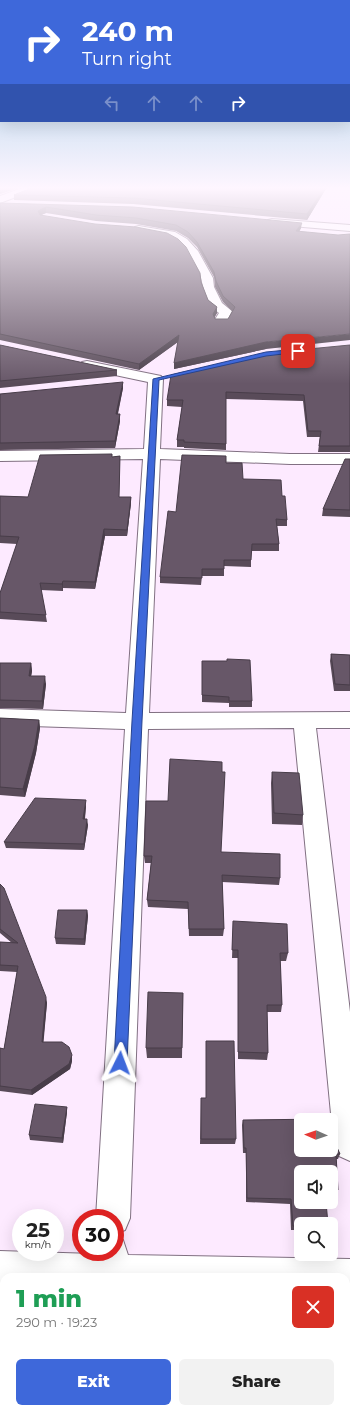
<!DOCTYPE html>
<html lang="en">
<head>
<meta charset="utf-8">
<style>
	:root { --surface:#fff; --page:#f2f2f2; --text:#222; --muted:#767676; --accent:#3e68da }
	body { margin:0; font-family:Montserrat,sans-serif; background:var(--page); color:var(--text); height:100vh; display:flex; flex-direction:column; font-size:15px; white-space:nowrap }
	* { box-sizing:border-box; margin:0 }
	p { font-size:13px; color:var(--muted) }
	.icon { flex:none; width:22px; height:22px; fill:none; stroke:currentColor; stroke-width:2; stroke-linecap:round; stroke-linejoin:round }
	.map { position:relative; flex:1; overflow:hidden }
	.drawer { position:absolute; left:0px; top:1273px; width:350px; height:140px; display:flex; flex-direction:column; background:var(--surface); border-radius:12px 12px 0 0; box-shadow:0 4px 16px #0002 }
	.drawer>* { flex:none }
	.banner { position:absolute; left:0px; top:0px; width:350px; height:122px; box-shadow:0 4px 16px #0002; background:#3e68da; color:#fff; overflow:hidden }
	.needle { width:26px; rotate:272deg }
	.controls { position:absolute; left:294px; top:1113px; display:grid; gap:8px }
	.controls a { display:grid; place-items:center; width:44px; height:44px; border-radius:6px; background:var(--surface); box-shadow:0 4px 16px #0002; font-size:20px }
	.speed { position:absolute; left:12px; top:1209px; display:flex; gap:8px; font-size:20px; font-weight:700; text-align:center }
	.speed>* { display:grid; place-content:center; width:52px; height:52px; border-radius:50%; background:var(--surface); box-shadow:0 4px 16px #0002; line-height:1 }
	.speed small { font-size:10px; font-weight:400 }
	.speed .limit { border:6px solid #d22; background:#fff; color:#111 }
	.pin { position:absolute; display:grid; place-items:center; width:34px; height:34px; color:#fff; margin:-17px; border-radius:8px; box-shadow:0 2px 6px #0006 }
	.me { position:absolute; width:44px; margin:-22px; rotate:3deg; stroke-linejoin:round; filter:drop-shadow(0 0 3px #0008) }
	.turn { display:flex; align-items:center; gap:14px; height:84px; padding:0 16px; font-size:18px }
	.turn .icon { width:52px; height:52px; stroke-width:2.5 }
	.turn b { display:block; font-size:28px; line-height:34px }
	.lanes { display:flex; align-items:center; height:38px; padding:0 16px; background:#0003; justify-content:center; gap:20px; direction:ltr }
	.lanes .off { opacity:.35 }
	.round { display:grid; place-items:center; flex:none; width:42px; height:42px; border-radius:6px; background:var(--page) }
	.headline { display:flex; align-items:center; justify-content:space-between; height:68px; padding:0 16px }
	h1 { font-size:24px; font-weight:800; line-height:30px; color:#1e9e55 }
	.button { display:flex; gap:8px; margin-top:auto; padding:8px 16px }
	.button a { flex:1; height:46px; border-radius:6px; background:var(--accent); color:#fff; font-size:16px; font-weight:800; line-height:46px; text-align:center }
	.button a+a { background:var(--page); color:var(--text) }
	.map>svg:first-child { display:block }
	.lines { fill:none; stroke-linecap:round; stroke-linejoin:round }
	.minor-casing { stroke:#817082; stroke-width:2 }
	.minor { fill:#fff; fill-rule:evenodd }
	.wall { fill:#594b59; fill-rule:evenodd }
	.shaded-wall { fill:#483d49 }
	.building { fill:#675768; stroke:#483d49; fill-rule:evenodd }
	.route { fill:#3e68da; stroke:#28448e }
</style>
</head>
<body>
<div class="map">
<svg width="350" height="1413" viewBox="0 0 350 1413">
	<rect width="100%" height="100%" fill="#fdeaff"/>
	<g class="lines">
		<g class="minor-casing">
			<path id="minor" d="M25,187H38L37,189L0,203V196Z
				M272,219L350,225V231L268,224L266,222L268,220Z
				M139,226L175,232L187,239L198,251L213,278L214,287L222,303L233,312L226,324H216L214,321L219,313C205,303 205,293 201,278C197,264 182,243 169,238C159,233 146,234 135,231L133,229L135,227Z
				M87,361L161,376L163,379L160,449L290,454H350V464H290L160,459L149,713L350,712V728H316L350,1012V1161L339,1156L334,1145L294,728L148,729L130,1218L125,1230L115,1234V1218H96L125,729L0,725V709L126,713L143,459L0,461V451L144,449L148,382L82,368L80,365L82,362Z
				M115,1237L123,1240L128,1255L350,1259V1293H346V1277H4V1285H0V1251L94,1254V1252H115Z
				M81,1409H119V1413H81Z"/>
		</g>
		<use href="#minor" class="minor"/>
	</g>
	<path class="wall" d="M327,187L307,220L133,204L14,200V195L122,189Z
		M0,203L301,228L299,232L266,349L174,369V363L178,342L139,370L0,340ZM46,213L96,221L136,224L176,231L188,238L197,247L214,277L215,287L223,302L232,311L228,319H215L214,318L217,313V307L208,300L201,282L41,215Z
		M0,345L117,370V376L0,388Z
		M350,345V452H318L320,437H307L303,401L226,399V450L184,448V447H177V440L182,407L167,406V400Z
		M123,388L118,414H120V421L115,448L0,450V394Z
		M112,454V457L120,456L119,497H131V503L127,536H105L95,589L63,588V591L41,590L47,622L0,619V593L17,544L0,543V496L28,497Z
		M350,459V517L322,516L323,509Z
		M226,463L243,479L282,496L287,520V526H277L279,544V551H251V567L224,566V576H202L201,585L160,583V577L176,512Z
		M331,654L350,655V691H334L330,661Z
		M202,661L252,701V707H229V703L202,702Z
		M0,663H31L32,671L31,676L46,684L43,709L0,708Z
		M0,718L39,720L40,728L36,753L25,797L0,795Z
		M272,772L303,815L302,825L272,824L271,783Z
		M86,806L85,819L88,825L84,850L6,848L4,842Z
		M221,852L280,878L279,885L222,882L224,929L223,936H189L188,909L148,907L147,900L151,863H145L144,856Z
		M0,884L47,1003L43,1042L72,1061L70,1069L32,1095L0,1091V1048L4,1049L17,972L0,971V942L12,943L0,933Z
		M87,910L88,916L85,945L56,944L55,938Z
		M233,929L288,953L286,961H280L282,1005L281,1012H267L268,1053L267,1060L238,1059V958H232Z
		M183,993L182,1058H147L146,1048Z
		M206,1041L236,1139L235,1144H200L201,1098H206Z
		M67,1107V1112L63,1143L30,1140L29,1135Z
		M243,1120H301L334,1141L340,1154L338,1159H336L338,1190L337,1195L331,1194V1172L301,1224V1230H291L290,1204L246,1202V1153H243L242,1125Z
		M346,1309L350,1330V1391H346Z
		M229,1409H271V1413H238V1410L229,1411Z"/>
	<path class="shaded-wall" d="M7,187H22L0,194V189Z
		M325,187H327L307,220V214Z
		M46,207V213L39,216L38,211Z
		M302,223L301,228L296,237V231Z
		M217,307V313L213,320V314Z
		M350,334V340L266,349L174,369V363L266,342Z
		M179,335V341L139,370V364Z
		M123,382V388L116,421V414Z
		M120,414V421L115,448V441Z
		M131,497V503L127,536V530Z
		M104,529L105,536L95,589V582Z
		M63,581V591L62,584Z
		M31,663L32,671L30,683L29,676Z
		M45,676L46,684L43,709L42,701Z
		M39,720L40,728L36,753L25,797L23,789Z
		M86,800V806L84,825L83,819Z
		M87,819L88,825L84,850V844Z
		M87,910L88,916L85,945L84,939Z
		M46,997L47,1003L43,1048L42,1042Z
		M72,1055V1061L70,1069L32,1095L31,1090Z
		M67,1107V1112L63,1143L62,1138Z"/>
	<path class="building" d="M0,187H7L0,189Z
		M34,187H110L122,189L126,187H325L307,214L133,198L14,195Z
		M0,203L133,207L302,223L296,231L338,235L350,234V334L266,342L174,363L179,335L139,364L0,334ZM46,207L96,215L136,218L176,225L188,232L197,242L214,272L216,281L223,296L235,307L228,319H215L213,314L217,307L208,300L201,282L200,273L186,247L178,239L167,233L136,227L95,224L40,215L38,211Z
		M0,345L117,370L0,381Z
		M350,345V446H319L321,431H308L304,395L226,392V444L184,442V440H177L183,400H167L171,375L267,353Z
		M123,382L116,414H120L115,441L0,443V394Z
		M112,454V457L120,456L119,497H131L127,530L104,529L95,582L63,581L62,584L40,583L46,615L0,612V593L19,537L0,536V496L28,497L40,455Z
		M182,455L226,456V463H242L243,479L281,480L282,496H285L287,520L276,519L279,544H252L251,560H224V569H202V578L160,577L168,511L176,512Z
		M345,459H350V510L323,509Z
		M331,654L350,655V685L335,684Z
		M227,659L250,660L252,701H229V697L202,695V661H227Z
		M0,663H31L29,676H45L42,701L0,700Z
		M0,718L39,720L35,745L23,789L0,787Z
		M170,759L222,762V772H225L221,852L280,854V878L222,875L224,929H189L188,902L147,900L152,856H144L146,801H168Z
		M272,772L299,773L303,815L274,813Z
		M35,798L86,800L83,819H87L84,844L4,842Z
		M0,884L4,888L46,997L42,1042H62L69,1047L72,1055L69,1064L31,1090L0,1086V1048L4,1049L18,966L0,965V942L18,943L0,929Z
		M58,910H87L84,939L55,938Z
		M233,921L287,924L288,953H280L282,1005H267L268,1053L238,1052V950H232Z
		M148,992L183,993L182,1048H146Z
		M206,1041H234L236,1139H201V1098H206Z
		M35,1104L67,1107L62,1138L29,1135Z
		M328,1119V1120H301V1150H331V1129H333L334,1141L340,1154H336L338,1190L331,1189V1172H301V1202H326L328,1224H301V1226H293L291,1199L247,1198L246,1148H244L243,1120Z
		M346,1309H348L350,1330V1385H346Z
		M120,1409H161V1413H120Z
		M239,1409H271V1413H239Z"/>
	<linearGradient id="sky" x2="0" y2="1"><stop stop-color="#95c6e4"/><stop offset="0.49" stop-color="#fef6ff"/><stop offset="1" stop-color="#fef6ff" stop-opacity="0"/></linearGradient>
	<rect width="350" height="384" fill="url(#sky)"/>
	<path class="route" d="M298,349L300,350V352L266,356L159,380L142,721L127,1063L125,1067L120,1069L116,1067L114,1063L132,721L153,379L266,352Z"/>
</svg>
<div class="controls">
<a><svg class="needle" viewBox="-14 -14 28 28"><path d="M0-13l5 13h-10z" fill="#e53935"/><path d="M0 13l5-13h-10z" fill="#767676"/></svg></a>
<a><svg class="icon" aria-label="sound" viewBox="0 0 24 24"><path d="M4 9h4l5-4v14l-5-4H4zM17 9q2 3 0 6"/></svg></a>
<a><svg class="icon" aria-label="search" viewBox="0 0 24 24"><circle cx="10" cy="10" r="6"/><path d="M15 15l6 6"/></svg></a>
</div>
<div class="speed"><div>25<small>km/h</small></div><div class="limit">30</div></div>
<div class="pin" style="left:298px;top:351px;background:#d93025"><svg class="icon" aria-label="arrive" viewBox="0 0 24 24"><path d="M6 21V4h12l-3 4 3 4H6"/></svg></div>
<svg class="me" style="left:120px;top:1063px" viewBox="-20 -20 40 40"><path d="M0-17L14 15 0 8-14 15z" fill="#3e68da" stroke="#fff" stroke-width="4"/></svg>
<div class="banner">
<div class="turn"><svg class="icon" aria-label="right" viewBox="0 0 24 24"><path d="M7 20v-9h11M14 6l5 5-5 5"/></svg><div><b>240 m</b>Turn right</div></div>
<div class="lanes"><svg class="icon off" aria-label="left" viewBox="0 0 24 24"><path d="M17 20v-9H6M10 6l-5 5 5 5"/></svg><svg class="icon off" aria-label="ahead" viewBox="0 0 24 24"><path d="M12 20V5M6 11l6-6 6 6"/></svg><svg class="icon off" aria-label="ahead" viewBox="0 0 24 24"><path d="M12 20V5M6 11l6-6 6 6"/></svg><svg class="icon" aria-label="right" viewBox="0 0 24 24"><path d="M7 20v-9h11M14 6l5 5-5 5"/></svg></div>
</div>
<section class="drawer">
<div class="headline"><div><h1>1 min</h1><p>290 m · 19:23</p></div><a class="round" style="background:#d93025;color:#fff"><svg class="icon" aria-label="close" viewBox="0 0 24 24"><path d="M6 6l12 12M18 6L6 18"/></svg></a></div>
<div class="button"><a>Exit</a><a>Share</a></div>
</section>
</div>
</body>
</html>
